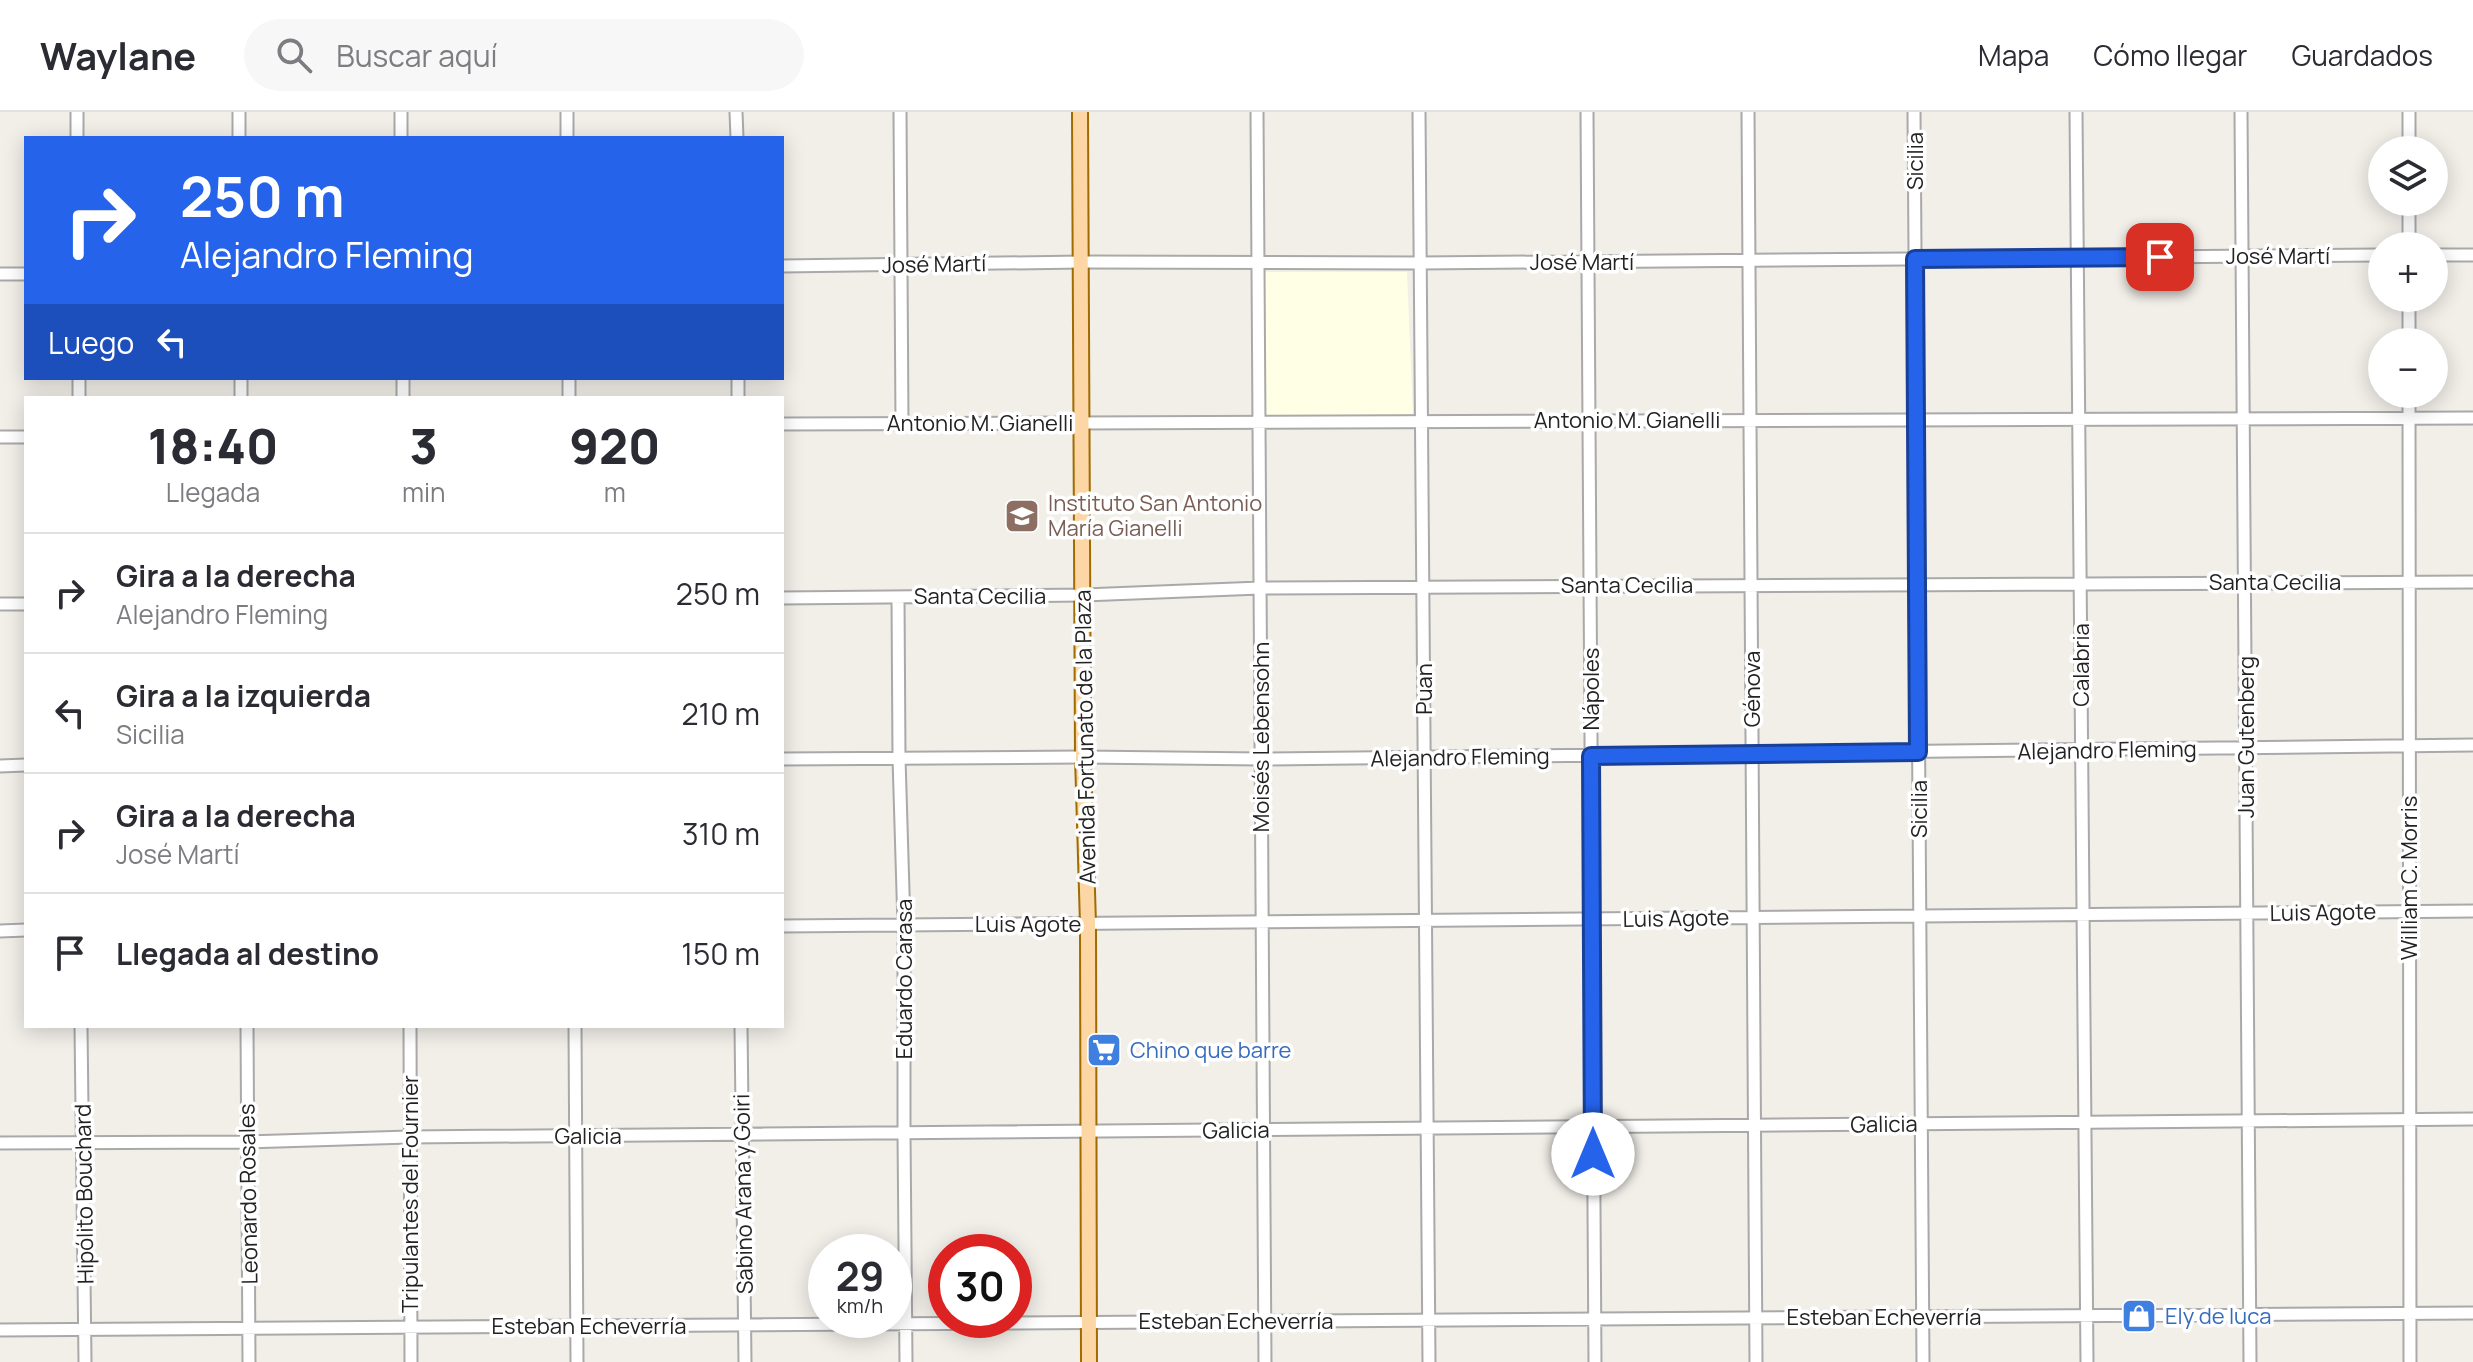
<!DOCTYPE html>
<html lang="es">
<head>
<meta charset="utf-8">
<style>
	:root { --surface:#fff; --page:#f7f7f7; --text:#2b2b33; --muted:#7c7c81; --line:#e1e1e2 }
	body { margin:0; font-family:Manrope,sans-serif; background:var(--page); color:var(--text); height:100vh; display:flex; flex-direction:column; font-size:30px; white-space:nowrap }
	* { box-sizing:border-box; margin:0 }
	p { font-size:26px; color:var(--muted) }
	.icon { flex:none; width:44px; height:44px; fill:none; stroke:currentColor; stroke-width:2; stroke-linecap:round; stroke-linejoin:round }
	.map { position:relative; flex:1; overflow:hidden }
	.drawer { position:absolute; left:24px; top:284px; width:760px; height:632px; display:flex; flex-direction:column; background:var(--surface); border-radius:0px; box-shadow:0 4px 20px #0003 }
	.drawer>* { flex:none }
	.banner { position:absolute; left:24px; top:24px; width:760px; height:244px; border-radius:0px; box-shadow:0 4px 20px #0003; background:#2563eb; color:#fff; overflow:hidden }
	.controls { position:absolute; left:2368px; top:24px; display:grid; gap:16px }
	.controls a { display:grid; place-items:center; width:80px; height:80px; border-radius:50%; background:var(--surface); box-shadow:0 4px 20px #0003; font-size:40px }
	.speed { position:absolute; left:808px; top:1122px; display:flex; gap:16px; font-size:40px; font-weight:700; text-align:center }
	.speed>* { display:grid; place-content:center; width:104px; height:104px; border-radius:50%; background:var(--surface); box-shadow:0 4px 20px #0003; line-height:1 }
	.speed small { font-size:20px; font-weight:400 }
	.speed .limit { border:12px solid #d22; background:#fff; color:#111 }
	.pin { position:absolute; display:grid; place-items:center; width:68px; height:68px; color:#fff; margin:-34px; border-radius:16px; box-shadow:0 4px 12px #0006 }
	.me { position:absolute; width:88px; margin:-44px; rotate:0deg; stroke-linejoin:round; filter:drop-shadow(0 0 6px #0008) }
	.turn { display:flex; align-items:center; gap:28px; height:168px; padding:0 24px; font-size:36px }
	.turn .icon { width:104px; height:104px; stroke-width:2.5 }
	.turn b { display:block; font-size:56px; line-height:68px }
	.then { display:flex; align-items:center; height:76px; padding:0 24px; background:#0003; gap:16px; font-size:30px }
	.eta { display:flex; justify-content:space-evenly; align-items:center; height:136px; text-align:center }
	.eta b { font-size:48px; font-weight:800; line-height:56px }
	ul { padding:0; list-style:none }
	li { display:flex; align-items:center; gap:24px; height:120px; padding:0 24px; border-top:2px solid var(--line) }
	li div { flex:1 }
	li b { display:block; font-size:30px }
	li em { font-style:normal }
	header { display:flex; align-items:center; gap:48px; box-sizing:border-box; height:112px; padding:0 40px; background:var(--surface); border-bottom:2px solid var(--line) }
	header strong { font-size:38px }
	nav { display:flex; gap:44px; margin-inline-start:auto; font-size:28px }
	.search { width:560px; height:72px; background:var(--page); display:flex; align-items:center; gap:20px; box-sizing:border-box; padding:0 28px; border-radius:44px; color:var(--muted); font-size:30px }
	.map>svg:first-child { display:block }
	.education { fill:#ffffe5 }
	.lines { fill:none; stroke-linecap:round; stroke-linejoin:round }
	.minor-casing { stroke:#a9a9a9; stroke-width:15 }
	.major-casing { stroke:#a06b00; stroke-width:18 }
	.minor { stroke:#fff; stroke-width:11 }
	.major { stroke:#fcd6a4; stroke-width:14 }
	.route-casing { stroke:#184099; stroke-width:20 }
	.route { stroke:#2563eb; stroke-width:14 }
	.labels { text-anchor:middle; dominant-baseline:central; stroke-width:7; stroke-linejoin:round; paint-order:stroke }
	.street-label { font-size:22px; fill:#222; stroke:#fff }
	.education-label { font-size:22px; fill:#785e54; stroke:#fff; text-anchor:start }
	.shop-label { font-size:22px; fill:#366cbe; stroke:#fff; text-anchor:start }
</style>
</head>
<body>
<header>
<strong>Waylane</strong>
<div class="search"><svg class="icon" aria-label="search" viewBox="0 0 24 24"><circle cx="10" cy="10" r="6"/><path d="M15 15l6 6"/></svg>Buscar aquí</div>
<nav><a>Mapa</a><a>Cómo llegar</a><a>Guardados</a></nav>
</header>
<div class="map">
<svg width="2473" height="1250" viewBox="0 0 2473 1250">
	<rect width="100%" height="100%" fill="#f2efe9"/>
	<path class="education" d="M1257,160H1407L1413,304H1261Z"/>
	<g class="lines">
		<g class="minor-casing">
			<path id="minor" d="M77,0V26
				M239,0V26
				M567,0V26
				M736,0L737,26
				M900,0L902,311
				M1257,0L1265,1250
				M1419,0L1429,1250
				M1587,0L1595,1250
				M1748,0L1756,1250
				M1914,0L1923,1250
				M2076,0L2087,1250
				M2241,0L2250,1250
				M401,26V0
				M2409,38V0
				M2409,134V90
				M2434,143H2473
				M782,154L1082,150L1420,151L2382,143
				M0,162H26
				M2409,230V186
				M79,266V286
				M241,266V286
				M403,266V286
				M569,266V286
				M738,266V286
				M2409,282L2410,1250
				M782,312L2473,306
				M0,325H26
				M898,485L899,646L904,813V1021L906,1250
				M782,486L1084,483L1260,476L2473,470
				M0,492H26
				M782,647L1083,645L1261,647L2473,633
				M0,654L26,653
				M782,814L2473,799
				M0,819L26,818
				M81,914L85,1250
				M247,914L249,1250
				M410,914L411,1250
				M575,914L577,1250
				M741,914L745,1250
				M0,1031L246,1030L409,1025L2473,1007
				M0,1218L2473,1201"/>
		</g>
		<g class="major-casing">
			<path id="major" d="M1080,0L1083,645L1088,812L1089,1250"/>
		</g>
		<use href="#minor" class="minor"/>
		<use href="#major" class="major"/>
	</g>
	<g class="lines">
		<g class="route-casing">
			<path id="route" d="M1593,1042L1591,644L1918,640L1915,147L2160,145"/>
		</g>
		<use href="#route" class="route"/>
	</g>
	<defs>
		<g id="school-square" transform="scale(1.8)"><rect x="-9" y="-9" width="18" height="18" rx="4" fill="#8d6e63" stroke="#fff"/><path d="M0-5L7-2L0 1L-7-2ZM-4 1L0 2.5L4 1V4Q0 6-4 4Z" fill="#fff"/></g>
		<g id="supermarket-square" transform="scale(1.8)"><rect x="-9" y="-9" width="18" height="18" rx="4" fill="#3f7fe0" stroke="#fff"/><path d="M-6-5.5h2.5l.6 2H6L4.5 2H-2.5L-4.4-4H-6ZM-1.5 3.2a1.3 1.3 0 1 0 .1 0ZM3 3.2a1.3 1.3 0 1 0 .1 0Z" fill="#fff"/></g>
		<g id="shop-square" transform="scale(1.8)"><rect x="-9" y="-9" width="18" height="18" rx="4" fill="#3f7fe0" stroke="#fff"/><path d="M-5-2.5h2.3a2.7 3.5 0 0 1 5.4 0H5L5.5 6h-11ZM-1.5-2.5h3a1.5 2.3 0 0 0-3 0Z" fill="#fff"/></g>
	</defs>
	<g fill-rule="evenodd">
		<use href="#school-square" x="1022" y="404"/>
		<use href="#supermarket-square" x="1104" y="938"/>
		<use href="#shop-square" x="2139" y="1204"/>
	</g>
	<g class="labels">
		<g class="street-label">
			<text transform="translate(1915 49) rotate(-90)">Sicilia</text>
			<text x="2278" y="144">José Martí</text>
			<text x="1582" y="150">José Martí</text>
			<text transform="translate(934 152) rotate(-1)">José Martí</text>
			<text x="1627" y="308">Antonio M. Gianelli</text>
			<text x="980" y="311">Antonio M. Gianelli</text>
			<text x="2275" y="470">Santa Cecilia</text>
			<text x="1627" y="473">Santa Cecilia</text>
			<text x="980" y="484">Santa Cecilia</text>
			<text transform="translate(2081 553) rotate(-90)">Calabria</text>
			<text transform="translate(1424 577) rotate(-90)">Puan</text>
			<text transform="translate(1591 577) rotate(-90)">Nápoles</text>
			<text transform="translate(1752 577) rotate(-90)">Génova</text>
			<text transform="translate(1085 625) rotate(-91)">Avenida Fortunato de la Plaza</text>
			<text transform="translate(1261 625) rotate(-90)">Moisés Lebensohn</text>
			<text transform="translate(2246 625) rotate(-90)">Juan Gutenberg</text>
			<text transform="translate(2107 638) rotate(-1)">Alejandro Fleming</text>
			<text transform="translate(1460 645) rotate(-1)">Alejandro Fleming</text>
			<text transform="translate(1919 697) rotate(-90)">Sicilia</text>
			<text transform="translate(2409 766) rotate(-90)">William C. Morris</text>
			<text transform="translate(2323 800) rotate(-1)">Luis Agote</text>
			<text transform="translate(1676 806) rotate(-1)">Luis Agote</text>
			<text x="1028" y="812">Luis Agote</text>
			<text transform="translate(904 867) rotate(-90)">Eduardo Carasa</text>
			<text transform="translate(1884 1012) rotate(-1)">Galicia</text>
			<text transform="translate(1236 1018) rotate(-1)">Galicia</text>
			<text x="588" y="1024">Galicia</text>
			<text transform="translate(84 1082) rotate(-91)">Hipólito Bouchard</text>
			<text transform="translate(248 1082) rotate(-91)">Leonardo Rosales</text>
			<text transform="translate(410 1082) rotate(-90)">Tripulantes del Fournier</text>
			<text transform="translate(743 1082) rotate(-91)">Sabino Arana y Goiri</text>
			<text x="1884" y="1205">Esteban Echeverría</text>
			<text x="1236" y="1209">Esteban Echeverría</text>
			<text x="589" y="1214">Esteban Echeverría</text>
		</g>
		<g class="education-label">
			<text x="1048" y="391">Instituto San Antonio<tspan x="1048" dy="25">María Gianelli</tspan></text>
		</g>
		<g class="shop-label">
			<text x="1130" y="938">Chino que barre</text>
			<text x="2165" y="1204">Ely de luca</text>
		</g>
	</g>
</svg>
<div class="controls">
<a><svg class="icon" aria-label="layers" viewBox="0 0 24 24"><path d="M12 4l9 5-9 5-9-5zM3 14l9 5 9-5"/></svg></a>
<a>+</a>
<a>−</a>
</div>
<div class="speed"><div>29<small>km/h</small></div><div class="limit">30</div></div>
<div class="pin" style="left:2160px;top:145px;background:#d93025"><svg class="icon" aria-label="arrive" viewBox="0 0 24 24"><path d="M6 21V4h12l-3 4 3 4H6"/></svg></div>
<svg class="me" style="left:1593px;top:1042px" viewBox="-20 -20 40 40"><circle r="19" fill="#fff"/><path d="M0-13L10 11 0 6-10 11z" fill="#2563eb"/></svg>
<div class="banner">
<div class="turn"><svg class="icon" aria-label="right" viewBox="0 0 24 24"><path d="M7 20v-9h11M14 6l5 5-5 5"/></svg><div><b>250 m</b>Alejandro Fleming</div></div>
<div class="then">Luego<svg class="icon" aria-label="left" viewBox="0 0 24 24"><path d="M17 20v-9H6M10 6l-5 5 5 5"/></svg></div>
</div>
<section class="drawer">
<div class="eta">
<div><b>18:40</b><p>Llegada</p></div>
<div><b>3</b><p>min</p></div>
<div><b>920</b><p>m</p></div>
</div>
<ul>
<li><svg class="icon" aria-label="right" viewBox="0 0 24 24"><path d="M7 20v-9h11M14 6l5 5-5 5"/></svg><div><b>Gira a la derecha</b><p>Alejandro Fleming</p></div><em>250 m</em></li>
<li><svg class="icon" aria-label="left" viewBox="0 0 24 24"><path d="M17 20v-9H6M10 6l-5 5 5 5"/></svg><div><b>Gira a la izquierda</b><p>Sicilia</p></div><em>210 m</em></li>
<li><svg class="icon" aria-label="right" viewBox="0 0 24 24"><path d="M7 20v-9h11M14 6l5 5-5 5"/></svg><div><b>Gira a la derecha</b><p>José Martí</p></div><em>310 m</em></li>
<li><svg class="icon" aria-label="arrive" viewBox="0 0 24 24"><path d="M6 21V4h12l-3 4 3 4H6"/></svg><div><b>Llegada al destino</b></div><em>150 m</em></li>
</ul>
</section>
</div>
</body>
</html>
